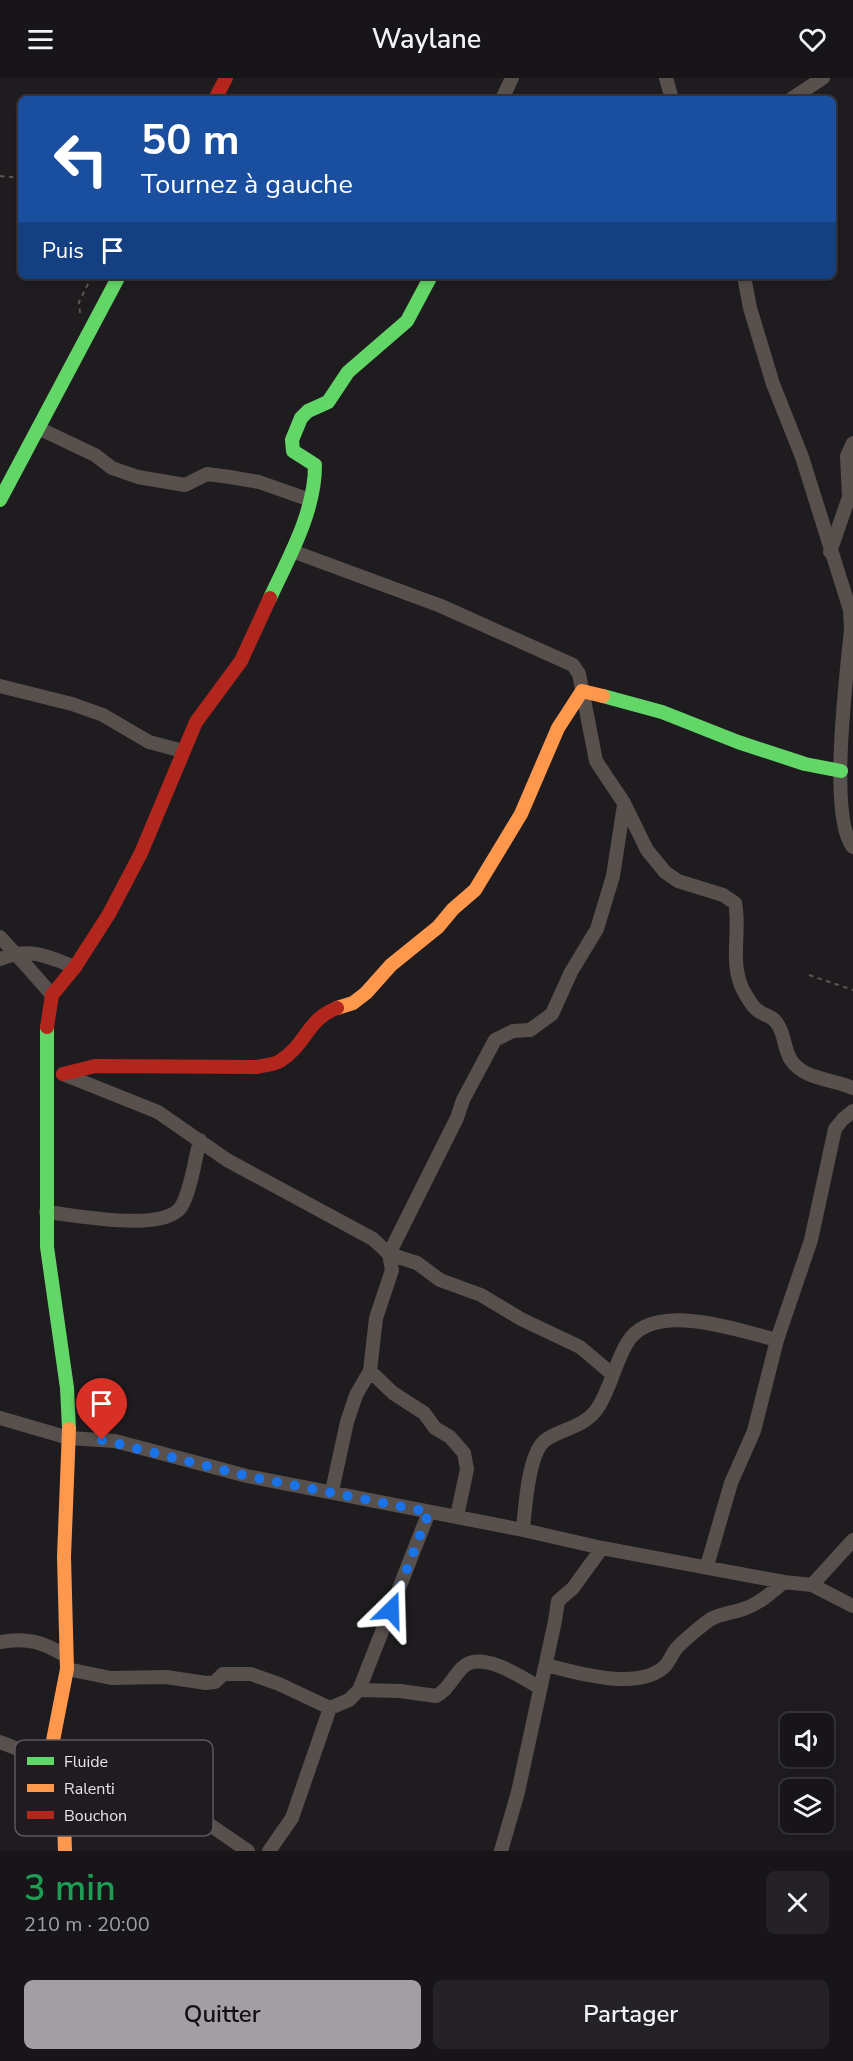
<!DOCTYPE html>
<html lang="fr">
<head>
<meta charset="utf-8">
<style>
	:root { --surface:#171518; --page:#242225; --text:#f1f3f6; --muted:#9e9fa2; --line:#363437; --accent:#a29ea3 }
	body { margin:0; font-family:"Nunito Sans",sans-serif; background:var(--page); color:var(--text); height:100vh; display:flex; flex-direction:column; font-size:22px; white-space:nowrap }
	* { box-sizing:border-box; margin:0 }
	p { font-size:20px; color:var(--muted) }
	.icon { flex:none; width:33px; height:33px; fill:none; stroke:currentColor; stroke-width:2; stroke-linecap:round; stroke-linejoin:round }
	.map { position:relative; height:1773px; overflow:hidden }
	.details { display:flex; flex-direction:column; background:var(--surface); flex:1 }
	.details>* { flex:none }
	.guide { position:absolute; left:18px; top:18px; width:818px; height:183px; border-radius:9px; box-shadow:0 3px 9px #0003,0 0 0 2px var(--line); background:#1a4fa0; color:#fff; overflow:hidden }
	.tools { position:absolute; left:780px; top:1635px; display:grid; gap:12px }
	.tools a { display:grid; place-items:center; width:54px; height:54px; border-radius:9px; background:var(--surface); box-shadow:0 3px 9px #0003,0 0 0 2px var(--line); font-size:30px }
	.pin { position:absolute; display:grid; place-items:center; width:51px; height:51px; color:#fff; margin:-62px -26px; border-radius:50% 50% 50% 0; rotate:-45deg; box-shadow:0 0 6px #0007 }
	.pin .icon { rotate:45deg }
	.me { position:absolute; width:66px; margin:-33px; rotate:22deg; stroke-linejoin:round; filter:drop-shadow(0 0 4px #0008) }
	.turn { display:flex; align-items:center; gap:21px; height:126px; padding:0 24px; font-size:27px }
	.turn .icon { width:78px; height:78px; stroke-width:2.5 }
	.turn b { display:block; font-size:42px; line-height:51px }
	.then { display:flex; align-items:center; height:57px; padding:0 24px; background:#0003; gap:12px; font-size:22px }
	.round { display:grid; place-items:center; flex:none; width:63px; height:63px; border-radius:9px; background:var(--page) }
	.headline { display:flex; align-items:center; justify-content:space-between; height:102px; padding:0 24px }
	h1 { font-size:36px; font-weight:600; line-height:45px; color:#1e9e55 }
	.primary-button { display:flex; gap:12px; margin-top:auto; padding:12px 24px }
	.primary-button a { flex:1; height:69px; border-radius:9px; background:var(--accent); color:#111; font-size:24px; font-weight:600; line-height:69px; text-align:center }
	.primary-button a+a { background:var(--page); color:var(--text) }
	header { display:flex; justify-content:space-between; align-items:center; height:78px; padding:0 24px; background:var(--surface); font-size:27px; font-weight:600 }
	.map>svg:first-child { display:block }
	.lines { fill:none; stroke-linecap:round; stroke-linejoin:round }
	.path { stroke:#5b5652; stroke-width:2; stroke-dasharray:4.5 4.5; stroke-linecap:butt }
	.street { stroke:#58504c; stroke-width:14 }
	.fast { stroke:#63d668; stroke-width:14 }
	.slow { stroke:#ff974d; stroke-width:14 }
	.jam { stroke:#b3261e; stroke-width:14 }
	.route { stroke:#1a73e8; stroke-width:10; stroke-dasharray:0 18 }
	.key { fill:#201b21; stroke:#5c575d; stroke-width:1.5 }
	.key-label { font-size:16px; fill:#e8e4e9 }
</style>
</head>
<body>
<header><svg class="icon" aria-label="menu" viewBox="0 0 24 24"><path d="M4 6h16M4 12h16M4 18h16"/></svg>Waylane<svg class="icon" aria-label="heart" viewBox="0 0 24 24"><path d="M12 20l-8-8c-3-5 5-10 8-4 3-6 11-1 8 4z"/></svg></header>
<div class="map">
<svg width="853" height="1773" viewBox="0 0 853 1773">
	<rect width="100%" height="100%" fill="#1f1c20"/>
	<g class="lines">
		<path class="path" d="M0,98L21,100
			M80,235L79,224L92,198
			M809,897L853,912"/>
		<path class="street" d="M666,0L672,21
			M502,21L512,0
			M791,21L823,0
			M744,198L750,230L773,306L802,379L850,532L851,552C847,593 828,740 853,769
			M38,350L95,377L112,390L138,399L185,407L207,396L230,399L259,404L310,422
			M292,473L441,528L573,587L579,596L596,683L624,725L647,772L665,794L678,803L723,817L735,825C741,854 729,883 743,912C746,917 751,927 756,931C763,938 773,937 778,947C785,957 784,972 791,982C804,1002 833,1001 853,1010
			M830,474L849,419L847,378L853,365
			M0,608L72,626L103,637L149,664L183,673
			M0,859C18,878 35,897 52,917
			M0,881C30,869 46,878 75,889
			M63,996L158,1034L227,1082L373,1161L389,1176L392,1192L376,1240L370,1293L356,1317L347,1344L332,1413
			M46,1134C75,1137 163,1155 181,1129C191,1113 195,1080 200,1062
			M370,1293L393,1315L424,1335L435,1350L450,1359L464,1375L467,1391L457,1438
			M612,1296L580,1269L521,1241L481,1217L440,1202L417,1185L389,1176L457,1040L463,1022L495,962L513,953L530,952L552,936L571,894L597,851L613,798L624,727
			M0,1340L69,1360L115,1363L247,1398L523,1452L602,1470L784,1504L812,1507L853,1462
			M523,1452C525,1431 528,1372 547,1361C564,1350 584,1349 597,1331C610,1312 615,1285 627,1265C653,1221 739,1253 777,1262
			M707,1488L731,1405L754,1353L777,1262L811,1162L835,1051L843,1041L853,1033
			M812,1507L853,1528
			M0,1564C27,1559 43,1564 66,1578
			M546,1587C576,1595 641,1614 666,1587C670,1582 672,1576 676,1571C682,1564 703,1546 711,1541C722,1535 734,1535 746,1530C760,1525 772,1514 784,1504
			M67,1591L111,1600L166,1599L206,1605L215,1604L223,1596H251L279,1606L330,1630L349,1622L359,1612L429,1434
			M359,1612L400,1613L436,1618C448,1612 452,1600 462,1590C480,1571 522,1599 540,1610
			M0,1664L49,1683
			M63,1712L113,1705L169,1719L248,1773
			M269,1773L292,1740L330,1630
			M501,1773L518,1714L555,1543L558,1523L573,1510L602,1470"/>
		<path class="fast" d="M0,422L119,198
			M270,520C289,479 315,434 315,387L293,373L292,362L301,340L308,333L328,324L348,294L407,243L431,198
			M603,618L662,634L738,664L805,686L841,693
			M47,949V1169L67,1310L69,1351"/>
		<path class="slow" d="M337,930L353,925L366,915L391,887L438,849L453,831L475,812L521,736L558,650L582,613L603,618
			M65,1773L63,1712L49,1683L67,1591L64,1479L69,1351"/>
		<path class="jam" d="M215,21L226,0
			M47,949L52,917L75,889L109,836L141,775L196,644L241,583L270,520
			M63,996L95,988L257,989C264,987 273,987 280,983C306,967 307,941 337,930"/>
	</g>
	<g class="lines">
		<path class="route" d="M102,1362L247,1398L429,1434L391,1532"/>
	</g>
	<rect x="15" y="1662" width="198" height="96" rx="9" class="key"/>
	<rect x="27" y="1679" width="27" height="8" fill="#63d668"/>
	<rect x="27" y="1706" width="27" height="8" fill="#ff974d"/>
	<rect x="27" y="1733" width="27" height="8" fill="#b3261e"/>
	<g class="key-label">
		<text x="64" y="1689">Fluide</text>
		<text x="64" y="1716">Ralenti</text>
		<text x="64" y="1743">Bouchon</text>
	</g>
</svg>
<div class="tools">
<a><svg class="icon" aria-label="sound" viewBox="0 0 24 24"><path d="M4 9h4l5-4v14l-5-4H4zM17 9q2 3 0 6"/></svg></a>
<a><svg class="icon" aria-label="layers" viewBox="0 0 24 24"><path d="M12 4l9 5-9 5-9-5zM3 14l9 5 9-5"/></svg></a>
</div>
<div class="pin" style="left:102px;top:1362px;background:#d93025"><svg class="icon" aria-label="arrive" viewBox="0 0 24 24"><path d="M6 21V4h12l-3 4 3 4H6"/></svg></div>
<svg class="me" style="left:391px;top:1532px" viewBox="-20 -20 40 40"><path d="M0-17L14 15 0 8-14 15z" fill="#1a73e8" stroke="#fff" stroke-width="4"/></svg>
<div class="guide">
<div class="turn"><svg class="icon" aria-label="left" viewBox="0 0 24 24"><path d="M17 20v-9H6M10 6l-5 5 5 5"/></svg><div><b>50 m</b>Tournez à gauche</div></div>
<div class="then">Puis<svg class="icon" aria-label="arrive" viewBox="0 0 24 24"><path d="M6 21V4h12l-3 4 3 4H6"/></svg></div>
</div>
</div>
<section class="details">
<div class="headline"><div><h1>3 min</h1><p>210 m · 20:00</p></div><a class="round"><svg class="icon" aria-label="close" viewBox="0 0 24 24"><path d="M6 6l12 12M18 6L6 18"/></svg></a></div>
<div class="primary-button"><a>Quitter</a><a>Partager</a></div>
</section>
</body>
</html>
